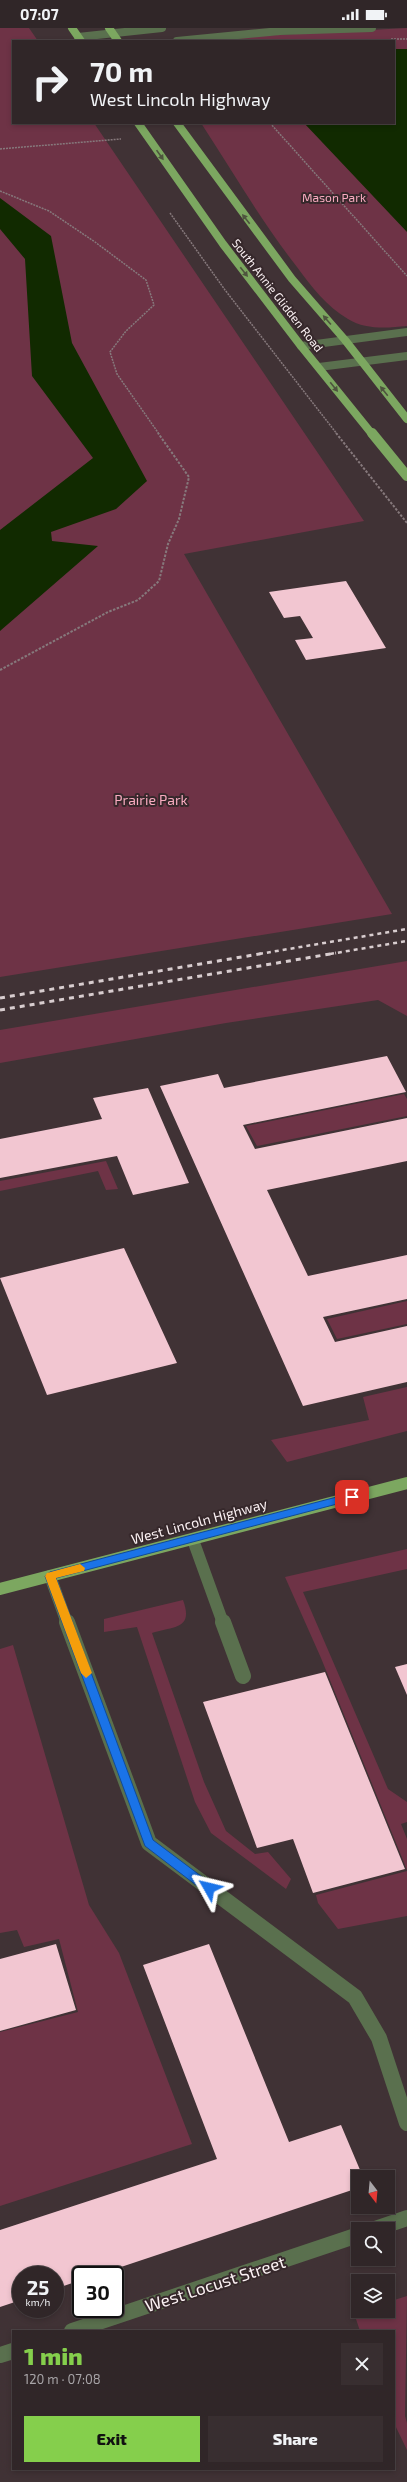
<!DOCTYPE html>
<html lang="en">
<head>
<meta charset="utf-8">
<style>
	:root { --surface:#302628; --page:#382e30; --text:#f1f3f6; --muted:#a8a5a8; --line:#4b4345; --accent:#85cf4c }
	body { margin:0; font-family:"Exo 2",sans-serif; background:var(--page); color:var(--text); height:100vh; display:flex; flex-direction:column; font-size:15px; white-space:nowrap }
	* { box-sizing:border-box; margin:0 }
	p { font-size:13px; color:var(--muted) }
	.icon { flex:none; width:22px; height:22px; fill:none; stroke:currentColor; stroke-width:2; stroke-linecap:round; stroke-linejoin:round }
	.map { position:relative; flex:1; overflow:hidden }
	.panel { position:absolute; left:12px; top:2302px; width:383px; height:140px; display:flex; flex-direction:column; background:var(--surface); border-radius:0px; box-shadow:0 2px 6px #0003,0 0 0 1px var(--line) }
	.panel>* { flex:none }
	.banner { position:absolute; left:12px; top:12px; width:383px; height:84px; border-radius:0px; box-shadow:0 2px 6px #0003,0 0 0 1px var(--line); background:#302628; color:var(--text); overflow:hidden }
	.needle { width:26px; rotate:164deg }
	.buttons { position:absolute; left:351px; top:2142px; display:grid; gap:8px }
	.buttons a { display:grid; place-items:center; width:44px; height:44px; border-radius:0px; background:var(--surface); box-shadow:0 2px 6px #0003,0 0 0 1px var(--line); font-size:20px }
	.speed { position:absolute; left:12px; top:2238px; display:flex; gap:8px; font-size:20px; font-weight:700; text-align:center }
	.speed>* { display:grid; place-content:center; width:52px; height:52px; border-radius:50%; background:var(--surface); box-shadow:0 2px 6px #0003,0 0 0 1px var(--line); line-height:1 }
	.speed small { font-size:10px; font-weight:400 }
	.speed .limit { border:2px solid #111; border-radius:6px; background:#fff; color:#111 }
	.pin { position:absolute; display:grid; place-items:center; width:34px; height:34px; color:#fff; margin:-17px; border-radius:8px; box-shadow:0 2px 6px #0006 }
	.me { position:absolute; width:44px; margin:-22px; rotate:307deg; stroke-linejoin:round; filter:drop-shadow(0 0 3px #0008) }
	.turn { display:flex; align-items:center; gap:14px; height:84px; padding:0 12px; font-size:18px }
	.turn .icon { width:52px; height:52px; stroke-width:2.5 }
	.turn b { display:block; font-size:28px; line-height:34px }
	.round { display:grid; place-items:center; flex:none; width:42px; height:42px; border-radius:0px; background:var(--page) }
	.overview { display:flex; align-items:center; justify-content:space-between; height:68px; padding:0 12px }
	h1 { font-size:24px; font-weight:800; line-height:30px; color:var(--accent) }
	.action { display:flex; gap:8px; margin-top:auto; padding:8px 12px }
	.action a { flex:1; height:46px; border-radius:0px; background:var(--accent); color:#111; font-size:16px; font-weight:800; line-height:46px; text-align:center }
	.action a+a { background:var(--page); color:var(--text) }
	.status { display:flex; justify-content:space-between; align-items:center; height:28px; padding:0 20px; background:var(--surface); direction:ltr }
	.status svg { height:11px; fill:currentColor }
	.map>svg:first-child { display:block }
	.green { fill:#6e3346 }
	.water { fill:#112a00 }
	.building { fill:#f2c6d1 }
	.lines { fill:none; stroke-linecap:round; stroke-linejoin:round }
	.path-far1 { stroke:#86797c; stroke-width:1.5; stroke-dasharray:2 1; stroke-linecap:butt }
	.path { stroke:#86797c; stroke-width:2; stroke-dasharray:2.5 1.5; stroke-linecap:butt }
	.minor-far2 { stroke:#5a704e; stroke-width:8 }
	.minor-far1 { stroke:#5a704e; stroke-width:12 }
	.minor { stroke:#5a704e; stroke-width:16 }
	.major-far2 { stroke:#7ca760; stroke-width:8 }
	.major-far1 { stroke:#7ca760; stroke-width:10 }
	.major { stroke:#7ca760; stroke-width:12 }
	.rail-far1 { stroke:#d8cdcf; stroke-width:2.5; stroke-dasharray:4 4; stroke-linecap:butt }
	.rail { stroke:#d8cdcf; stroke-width:3; stroke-dasharray:5 5; stroke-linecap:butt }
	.oneway { fill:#4e543e }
	.route { fill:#1a73e8; stroke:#114b97 }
	.slow { fill:#f59e0b }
	.labels { text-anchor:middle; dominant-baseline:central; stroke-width:4; stroke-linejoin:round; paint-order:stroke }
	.far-park-label { font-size:12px; fill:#f9abc0; stroke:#36282b }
	.far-street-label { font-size:12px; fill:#fcf2f4; stroke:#36282b }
	.park-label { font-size:14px; fill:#f9abc0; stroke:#36282b }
	.street-label { font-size:14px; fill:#fcf2f4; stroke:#36282b }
	.near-street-label { font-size:17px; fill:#fcf2f4; stroke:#36282b }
</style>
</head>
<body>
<div class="status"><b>07:07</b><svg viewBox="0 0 49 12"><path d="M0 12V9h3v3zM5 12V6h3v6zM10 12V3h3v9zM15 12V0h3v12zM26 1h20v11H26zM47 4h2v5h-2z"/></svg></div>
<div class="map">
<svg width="407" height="2454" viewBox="0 0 407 2454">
	<rect width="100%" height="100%" fill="#403235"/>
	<path class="green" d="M0,0H29L38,13H13V95H94L364,493L184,526L392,886L0,949Z
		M407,0V298C387,300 366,302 348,291C327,279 311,258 297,239C261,193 233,144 201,95H394V13H212L259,8Z
		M407,933V988L378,972L226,995L0,1035V1002Z
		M404,1066L407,1071V1088L257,1118L246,1098Z
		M106,1133L118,1161L106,1162L98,1143L0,1163V1153Z
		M407,1273V1296L337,1311L327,1291Z
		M407,1359V1403L287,1434L271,1412L369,1392L363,1369Z
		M407,1521V1541L303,1564L388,1761L407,1774V1794L401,1796L407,1811V1842L321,1630L285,1549Z
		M183,1572C194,1602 173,1598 152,1605L204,1754L226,1803L255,1826L268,1824L291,1851L286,1861L211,1805L195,1774L137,1599L104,1604V1591Z
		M13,1617L89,1877L119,1925L192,2116L0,2178V2004L78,1984L59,1911L24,1919L17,1902L0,1905V1621Z
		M407,1843V1888L338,1901L318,1875L316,1867Z
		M407,2268L405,2388L407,2395V2422L394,2395V2303H360L354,2285L361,2283H388V2274Z"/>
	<path class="water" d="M394,21H407V204L304,95H394Z
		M0,170L51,208L72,315L147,453L116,481L51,504L52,513L98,518L0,603V502L93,430L32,348L25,231L0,201Z"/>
	<path class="building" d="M346,553L386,620L306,632L295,612L313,610L300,588L284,590L269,564Z
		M387,1028L406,1064L243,1097L255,1121L407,1090V1133L267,1162L308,1248L407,1227V1271L323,1289L335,1314L407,1298V1354L303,1378L160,1058L218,1046L224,1060Z
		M148,1060L189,1155L133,1167L117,1128L0,1150V1111L102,1091L93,1070Z
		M124,1220L177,1335L47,1367L0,1250Z
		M407,1636V1667L395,1639Z
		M325,1644L405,1841L313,1865L293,1811L257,1820L203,1674Z
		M56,1916L76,1982L0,2003V1931Z
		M209,1916L289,2114L341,2097L363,2149H358V2160L97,2247H81V2252L55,2261V2247H21V2272L0,2279V2202L217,2131L143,1937Z"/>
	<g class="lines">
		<path class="path-far1" d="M391,11H407
			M270,95L407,248
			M0,121L121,111
			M0,163L49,183L95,214L146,252L154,277L126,303L110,324L117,346L159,406
			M170,185L225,262L337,406"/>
		<path class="path" d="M336,405L407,495
			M0,642L108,584L138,572L159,553L168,516L179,491L189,449L158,405"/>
		<path class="minor-far2" d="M78,9L162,0
			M177,13L280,3L372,0
			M301,318L407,304
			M319,339L407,328"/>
		<path class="minor-far1" d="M193,1512L223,1595
			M50,1548L67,1595"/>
		<path class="minor" d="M67,1594L149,1815L355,1969L379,2010L407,2095
			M223,1594L243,1648
			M375,2201L407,2190
			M72,2303L358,2207
			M0,2327L13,2323"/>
		<path class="major-far2" d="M72,0L81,13
			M109,0L118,13
			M138,95L223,216L301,318L372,406
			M177,95L292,251L345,312L407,391"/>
		<path class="major-far1" d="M372,405L407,448"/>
		<path class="major" d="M0,1561L407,1455"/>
		<path class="rail-far1" d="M259,926L407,901
			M330,926L407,913"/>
		<path class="rail" d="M0,970L265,925
			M0,982L336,925"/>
	</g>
	<defs><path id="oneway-solid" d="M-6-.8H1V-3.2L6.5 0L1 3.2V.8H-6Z"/></defs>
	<g class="oneway">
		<use href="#oneway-solid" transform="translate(160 127) rotate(55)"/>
		<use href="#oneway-solid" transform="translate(246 191) rotate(-128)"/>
		<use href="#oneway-solid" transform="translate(244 244) rotate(52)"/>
		<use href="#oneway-solid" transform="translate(327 292) rotate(-131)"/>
		<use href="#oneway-solid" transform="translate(334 359) rotate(51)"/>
		<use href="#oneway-solid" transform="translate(384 363) rotate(-129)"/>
	</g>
	<path class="route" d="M352,1465L356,1466V1471L56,1550L153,1812L213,1857V1864H205L145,1818L45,1548L50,1544Z"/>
	<path class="slow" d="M80,1536L85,1540L84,1543L56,1550L92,1645L86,1650L81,1645L45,1548L47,1545Z"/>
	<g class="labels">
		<g class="far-park-label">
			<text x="334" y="169">Mason Park</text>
		</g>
		<g class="far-street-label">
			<text transform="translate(278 267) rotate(52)">South Annie Glidden Road</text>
		</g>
		<g class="park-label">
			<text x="151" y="771">Prairie Park</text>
		</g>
		<g class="street-label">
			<text transform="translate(199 1493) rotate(-15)">West Lincoln Highway</text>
		</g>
		<g class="near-street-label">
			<text transform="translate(215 2255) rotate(-18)">West Locust Street</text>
		</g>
	</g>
</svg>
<div class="buttons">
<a><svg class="needle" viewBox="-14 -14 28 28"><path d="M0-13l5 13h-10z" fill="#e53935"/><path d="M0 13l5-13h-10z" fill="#a8a5a8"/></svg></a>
<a><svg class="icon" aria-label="search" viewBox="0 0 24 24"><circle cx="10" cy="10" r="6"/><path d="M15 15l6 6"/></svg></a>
<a><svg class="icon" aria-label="layers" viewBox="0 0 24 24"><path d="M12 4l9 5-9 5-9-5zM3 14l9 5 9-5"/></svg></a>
</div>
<div class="speed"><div>25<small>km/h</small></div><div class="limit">30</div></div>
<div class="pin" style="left:352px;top:1469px;background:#d93025"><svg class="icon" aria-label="arrive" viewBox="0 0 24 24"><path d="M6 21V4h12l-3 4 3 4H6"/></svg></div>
<svg class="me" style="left:209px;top:1860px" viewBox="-20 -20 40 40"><path d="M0-17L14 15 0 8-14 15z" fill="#1a73e8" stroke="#fff" stroke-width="4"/></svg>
<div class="banner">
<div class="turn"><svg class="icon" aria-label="right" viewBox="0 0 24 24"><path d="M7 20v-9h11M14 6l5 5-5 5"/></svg><div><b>70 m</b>West Lincoln Highway</div></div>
</div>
<section class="panel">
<div class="overview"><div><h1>1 min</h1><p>120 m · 07:08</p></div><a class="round"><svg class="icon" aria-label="close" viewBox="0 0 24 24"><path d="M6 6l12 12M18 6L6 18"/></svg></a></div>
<div class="action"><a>Exit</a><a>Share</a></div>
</section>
</div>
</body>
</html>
